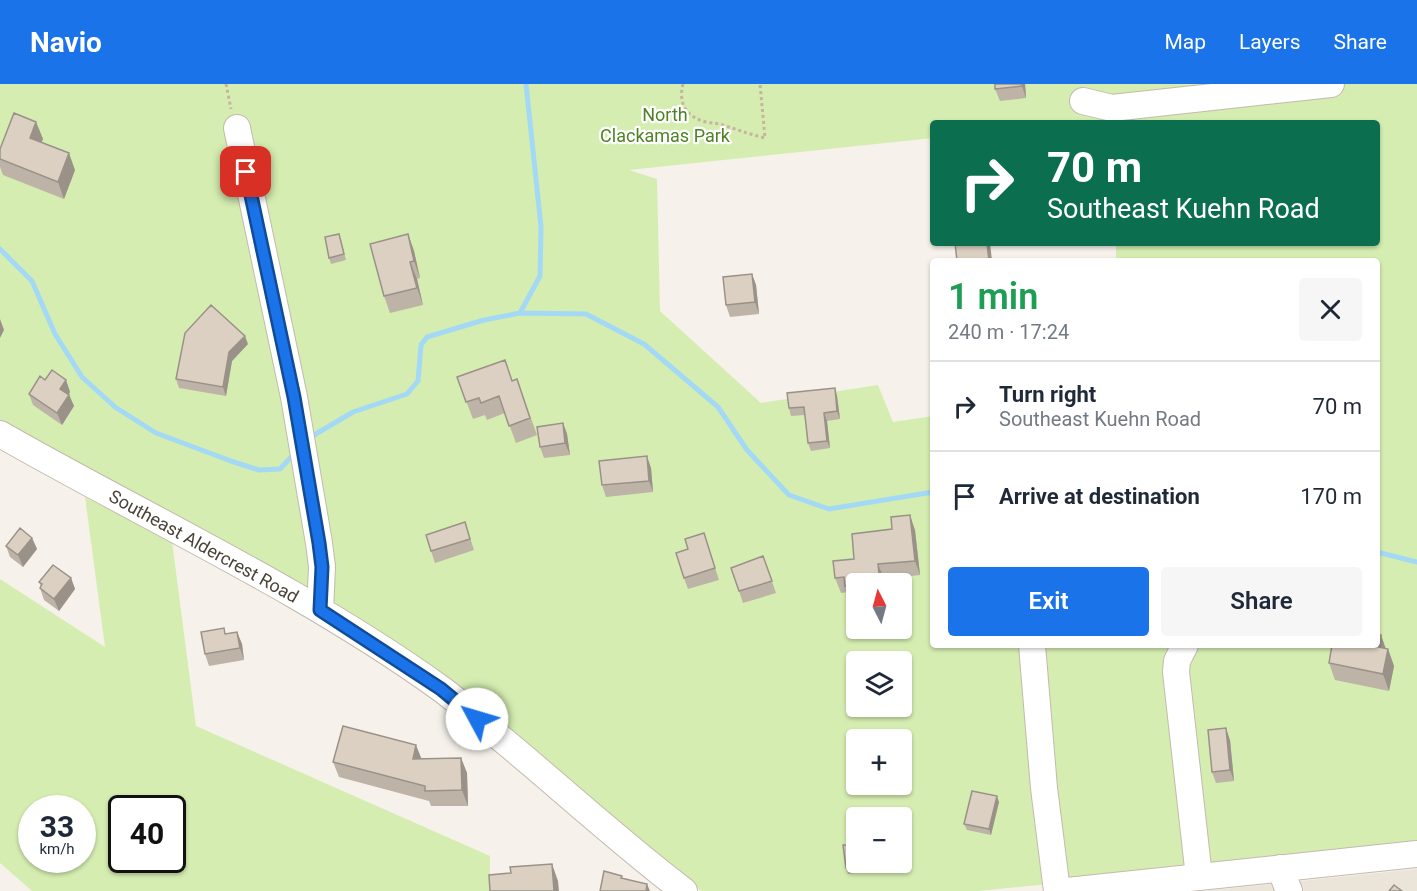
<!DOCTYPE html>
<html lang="en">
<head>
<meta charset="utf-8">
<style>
	:root { --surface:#fff; --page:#f6f6f7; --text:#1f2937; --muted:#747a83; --line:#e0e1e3; --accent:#1a73e8 }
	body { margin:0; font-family:Roboto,sans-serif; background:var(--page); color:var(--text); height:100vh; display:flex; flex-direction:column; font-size:22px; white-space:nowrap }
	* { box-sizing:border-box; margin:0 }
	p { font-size:20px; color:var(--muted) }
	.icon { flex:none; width:33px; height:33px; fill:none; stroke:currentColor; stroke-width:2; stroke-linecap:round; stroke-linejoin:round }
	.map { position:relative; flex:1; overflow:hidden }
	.sheet { position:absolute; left:930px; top:174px; width:450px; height:390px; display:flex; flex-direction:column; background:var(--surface); border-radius:6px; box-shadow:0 2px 4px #0004 }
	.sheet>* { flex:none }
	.guide { position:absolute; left:930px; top:36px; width:450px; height:126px; border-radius:6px; box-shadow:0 2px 4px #0004; background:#0b6e4f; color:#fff; overflow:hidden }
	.needle { width:39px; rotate:354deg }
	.buttons { position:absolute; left:846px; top:489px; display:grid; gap:12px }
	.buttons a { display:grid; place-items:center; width:66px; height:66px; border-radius:6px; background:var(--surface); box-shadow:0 2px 4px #0004; font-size:30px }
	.speed { position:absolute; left:18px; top:711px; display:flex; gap:12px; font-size:30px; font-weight:700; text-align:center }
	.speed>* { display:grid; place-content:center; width:78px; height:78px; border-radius:50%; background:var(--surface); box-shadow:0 2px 4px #0004; line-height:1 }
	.speed small { font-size:15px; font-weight:400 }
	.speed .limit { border:3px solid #111; border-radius:9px; background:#fff; color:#111 }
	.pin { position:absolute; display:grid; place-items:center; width:51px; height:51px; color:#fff; margin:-26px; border-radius:12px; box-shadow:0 3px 9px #0006 }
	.me { position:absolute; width:66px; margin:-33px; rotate:309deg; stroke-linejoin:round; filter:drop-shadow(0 0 4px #0008) }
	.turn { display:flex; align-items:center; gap:21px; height:126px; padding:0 18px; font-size:27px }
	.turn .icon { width:78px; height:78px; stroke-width:2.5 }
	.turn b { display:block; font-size:42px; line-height:51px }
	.round { display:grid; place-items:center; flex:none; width:63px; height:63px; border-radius:6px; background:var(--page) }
	.overview { display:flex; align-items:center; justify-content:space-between; height:102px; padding:0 18px }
	h1 { font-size:36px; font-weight:600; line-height:45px; color:#1e9e55 }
	.action { display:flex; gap:12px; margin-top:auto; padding:12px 18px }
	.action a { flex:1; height:69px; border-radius:6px; background:var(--accent); color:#fff; font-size:24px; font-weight:600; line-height:69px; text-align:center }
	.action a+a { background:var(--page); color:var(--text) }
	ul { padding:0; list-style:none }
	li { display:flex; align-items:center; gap:18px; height:90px; padding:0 18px; border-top:2px solid var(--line) }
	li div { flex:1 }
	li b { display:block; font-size:22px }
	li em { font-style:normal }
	header { display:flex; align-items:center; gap:36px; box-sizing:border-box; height:84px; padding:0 30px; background:var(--accent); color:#fff }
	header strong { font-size:28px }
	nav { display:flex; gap:33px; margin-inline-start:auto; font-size:21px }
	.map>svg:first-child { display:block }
	.residential { fill:#ebe4d8 }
	.green { fill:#d5edb1; fill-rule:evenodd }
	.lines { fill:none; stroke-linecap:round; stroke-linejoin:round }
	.stream { stroke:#a4d9f6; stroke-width:5 }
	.minor-casing { stroke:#c3baac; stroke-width:28 }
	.path { stroke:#c6b59c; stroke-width:3; stroke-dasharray:3 3; stroke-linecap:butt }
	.minor { stroke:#fff; stroke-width:26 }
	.wall { fill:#bdb3a7 }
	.shaded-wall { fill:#9a9288 }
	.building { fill:#dcd0c2; stroke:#9a9288; stroke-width:1.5 }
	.route-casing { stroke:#114b97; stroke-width:15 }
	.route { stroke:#1a73e8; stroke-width:10 }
	.labels { text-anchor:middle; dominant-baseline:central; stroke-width:4.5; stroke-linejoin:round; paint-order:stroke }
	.park-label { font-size:18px; fill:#4e8325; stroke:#fff }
	.street-label { font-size:18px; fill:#4b4338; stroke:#fff }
</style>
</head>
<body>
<header>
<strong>Navio</strong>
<nav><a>Map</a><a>Layers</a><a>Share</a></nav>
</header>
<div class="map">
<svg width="1417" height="807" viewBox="0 0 1417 807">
	<rect width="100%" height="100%" fill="#f6f2eb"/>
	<path class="residential" d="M1417,785V807H1205Z"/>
	<path class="green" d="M0,0H1417V764L978,807H701L443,595L0,341ZM1131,33L1133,39H1377V159H1116V177H1377V561H933V332L893,338L878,301L761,319L660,227L657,95L629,86L933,54V39H1074ZM856,500H902V544H856ZM856,578H902V622H856ZM856,656H902V700H856ZM856,734H902V778H856Z
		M85,413L172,457L196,642L490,772V807H32L0,779V495L105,563ZM32,724H82V776H32ZM122,724H172V776H122Z"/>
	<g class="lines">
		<path class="stream" d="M0,165L32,197L55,250L82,293L115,323L156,349L231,377L259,386L280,385L295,369
			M520,229L540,192L541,143L526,0
			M309,354L353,328L407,310L418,297L421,261L427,253L484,236L520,229L586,230L644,260L718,323L747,366L789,411L829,425L933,408
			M1377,468L1417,478"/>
		<g class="minor-casing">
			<path id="minor" d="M1083,17L1112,24L1331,0
				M237,44L294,313L319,459L322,483L320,526
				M0,350C147,434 302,505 440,604C458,617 475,633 492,647C557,700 618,757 684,807
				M1032,561L1044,704L1057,807
				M1185,561L1177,577L1176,588L1199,793
				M1280,784L1289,807
				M1067,807L1417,770"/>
		</g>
		<path class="path" d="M226,0L231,25
			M683,0C678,19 686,33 706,38C711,39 715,39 720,40C735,45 749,50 765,54L760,0"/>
		<use href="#minor" class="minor"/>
	</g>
	<path class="wall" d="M995,0H1025L1026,14L1000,17L995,5Z
		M36,38L43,55L41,59L75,86L64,115L3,91L0,83V65Z
		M408,150L414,167L420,194L417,195L423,221L390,229L384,212Z
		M341,156L346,176L331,180L329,174Z
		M752,190L756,201L759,230L730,233L726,221Z
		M248,260L232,277L226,312L179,304L176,295Z
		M457,293L512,297L517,295L537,351L516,359L505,329L487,336L485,331L473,335Z
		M45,296H66L70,308L69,310L74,322L62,341L33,321L29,310Z
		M837,312L840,335L827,337L830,364L811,367L808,359L805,331L791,332L789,324Z
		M563,339L567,350L570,371L544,374L540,363Z
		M651,384L653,408L606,413L602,401Z
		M465,438L474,466L435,479L431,467Z
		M915,446L920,491L884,495V500H856V517H851L848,508L841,509L835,494L854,475Z
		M704,449L719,496L688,505L684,494L688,465Z
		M32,454L37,465L23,483L10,473L6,462Z
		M763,472L776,509L743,519L739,507Z
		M71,494L75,505L59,527L44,516L40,504L41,502L39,498Z
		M237,548L242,560L244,576L209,582L205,570L226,550Z
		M1386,565H1388L1394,582L1389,607L1335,596L1329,579Z
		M1230,656L1234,697L1216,699L1212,688Z
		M461,674L467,689L468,722H431L429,717L339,693L333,678Z
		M999,718L991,751L967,746L964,740Z
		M856,778H877L868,779V787L848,790L846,784Z"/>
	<path class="shaded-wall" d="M1022,0H1025L1026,14L1022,2Z
		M36,38L43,55L36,71L30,54Z
		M69,69L75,86L64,115L58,98Z
		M408,150L414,167L420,194L414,177Z
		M987,159H990L992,177H989Z
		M410,178L417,195L423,221L417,204Z
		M752,190L756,201L759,230L755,218Z
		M0,235L4,246L0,254Z
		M245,252L248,260L232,277L226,312L223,303L229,268Z
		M66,296L70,308L65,316L60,305Z
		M835,304L837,312L840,335L837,327Z
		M69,311L74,322L62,341L57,329Z
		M824,329L827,337L830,364L827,357Z
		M563,339L567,350L570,371L565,359Z
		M647,372L651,384L653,408L649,397Z
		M910,431L915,446L920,491L915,477Z
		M32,454L37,465L23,483L18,471Z
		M878,480L884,495V500H880Z
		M71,494L75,505L59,527L54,515Z
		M237,548L242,560L244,576L240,564Z
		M1381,551L1387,568L1378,563Z
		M1388,565L1394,582L1389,607L1383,590Z
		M1226,644L1230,656L1234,697L1230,686Z
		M416,661L422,676L413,675Z
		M461,674L467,689L468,722L462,706Z
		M997,712L999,718L991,751L989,745Z
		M552,780L558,797L559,807H554Z
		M647,800L650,807H646Z"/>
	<path class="building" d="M995,0H1022V2L995,5Z
		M14,29L36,38L30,54L69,69L58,98L0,75V65Z
		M339,150L344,170L329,174L325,153Z
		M408,150L414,177L410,178L417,204L384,212L370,160Z
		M955,159H987L989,177H957Z
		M752,190L755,218L726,221L723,193Z
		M211,221L245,252L229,268L223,303L176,295L185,249Z
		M505,276L512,297L517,295L530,334L509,342L499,312L481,319L479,314L466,318L457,293Z
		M52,286L66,296L60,305L69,311L57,329L29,310L40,292L45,296Z
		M835,304L837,327L824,329L827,357L808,359L804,323L789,324L787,309Z
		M563,339L565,359L540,363L537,343Z
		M647,372L649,397L602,401L599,377Z
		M910,431L915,477L878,480L880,500H856V509L855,502H845L844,493L835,494L833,477L854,475L852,450L892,445L891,433Z
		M465,438L470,455L431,467L426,451Z
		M20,444L32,454L18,471L6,462Z
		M704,449L715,484L684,494L676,469L688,465L685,455Z
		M763,472L772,497L739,507L731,484Z
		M53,481L71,494L54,515L40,504L42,500L39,498Z
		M224,544L225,550L237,548L240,564L205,570L201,548Z
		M1377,550L1381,551L1378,563L1388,565L1383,590L1329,579L1332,561H1377Z
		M343,642L416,661L413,675L461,674L462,706L425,707V702L333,678Z
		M1226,644L1230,686L1212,688L1208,646Z
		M972,707L997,712L989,745L964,740Z
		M856,748V778H866V782L846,784L843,761H847V749Z
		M552,780L554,807H490L489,791L511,789L510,783Z
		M604,787L622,792L621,794L647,800L646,807H600Z
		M1394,801L1402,807H1389Z"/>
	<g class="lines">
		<g class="route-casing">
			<path id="route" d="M246,88L294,313L319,459L322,483L320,526L441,605L477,635"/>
		</g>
		<use href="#route" class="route"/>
	</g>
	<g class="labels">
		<g class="park-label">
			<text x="665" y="30">North<tspan x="665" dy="21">Clackamas Park</tspan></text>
		</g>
		<g class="street-label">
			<text transform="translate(204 462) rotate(29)">Southeast Aldercrest Road</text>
		</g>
	</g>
</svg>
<div class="buttons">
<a><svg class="needle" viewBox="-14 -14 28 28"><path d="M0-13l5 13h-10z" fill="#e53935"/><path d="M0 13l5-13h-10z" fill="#747a83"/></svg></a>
<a><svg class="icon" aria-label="layers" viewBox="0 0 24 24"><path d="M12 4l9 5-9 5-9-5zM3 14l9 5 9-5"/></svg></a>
<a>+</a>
<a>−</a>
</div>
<div class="speed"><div>33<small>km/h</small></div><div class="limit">40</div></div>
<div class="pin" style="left:246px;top:88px;background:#d93025"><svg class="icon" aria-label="arrive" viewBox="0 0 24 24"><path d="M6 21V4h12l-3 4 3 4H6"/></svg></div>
<svg class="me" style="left:477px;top:635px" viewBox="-20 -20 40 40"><circle r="19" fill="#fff"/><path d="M0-13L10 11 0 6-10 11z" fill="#1a73e8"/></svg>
<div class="guide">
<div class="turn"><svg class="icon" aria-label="right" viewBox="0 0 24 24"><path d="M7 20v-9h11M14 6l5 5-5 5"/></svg><div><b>70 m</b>Southeast Kuehn Road</div></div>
</div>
<section class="sheet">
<div class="overview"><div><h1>1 min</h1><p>240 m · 17:24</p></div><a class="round"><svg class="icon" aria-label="close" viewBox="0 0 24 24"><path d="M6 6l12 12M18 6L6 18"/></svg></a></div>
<ul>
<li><svg class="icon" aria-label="right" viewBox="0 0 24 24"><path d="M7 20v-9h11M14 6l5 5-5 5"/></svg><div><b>Turn right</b><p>Southeast Kuehn Road</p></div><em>70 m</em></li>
<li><svg class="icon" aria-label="arrive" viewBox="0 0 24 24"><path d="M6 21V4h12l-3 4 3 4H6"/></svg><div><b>Arrive at destination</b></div><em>170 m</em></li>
</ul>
<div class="action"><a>Exit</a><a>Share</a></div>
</section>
</div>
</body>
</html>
